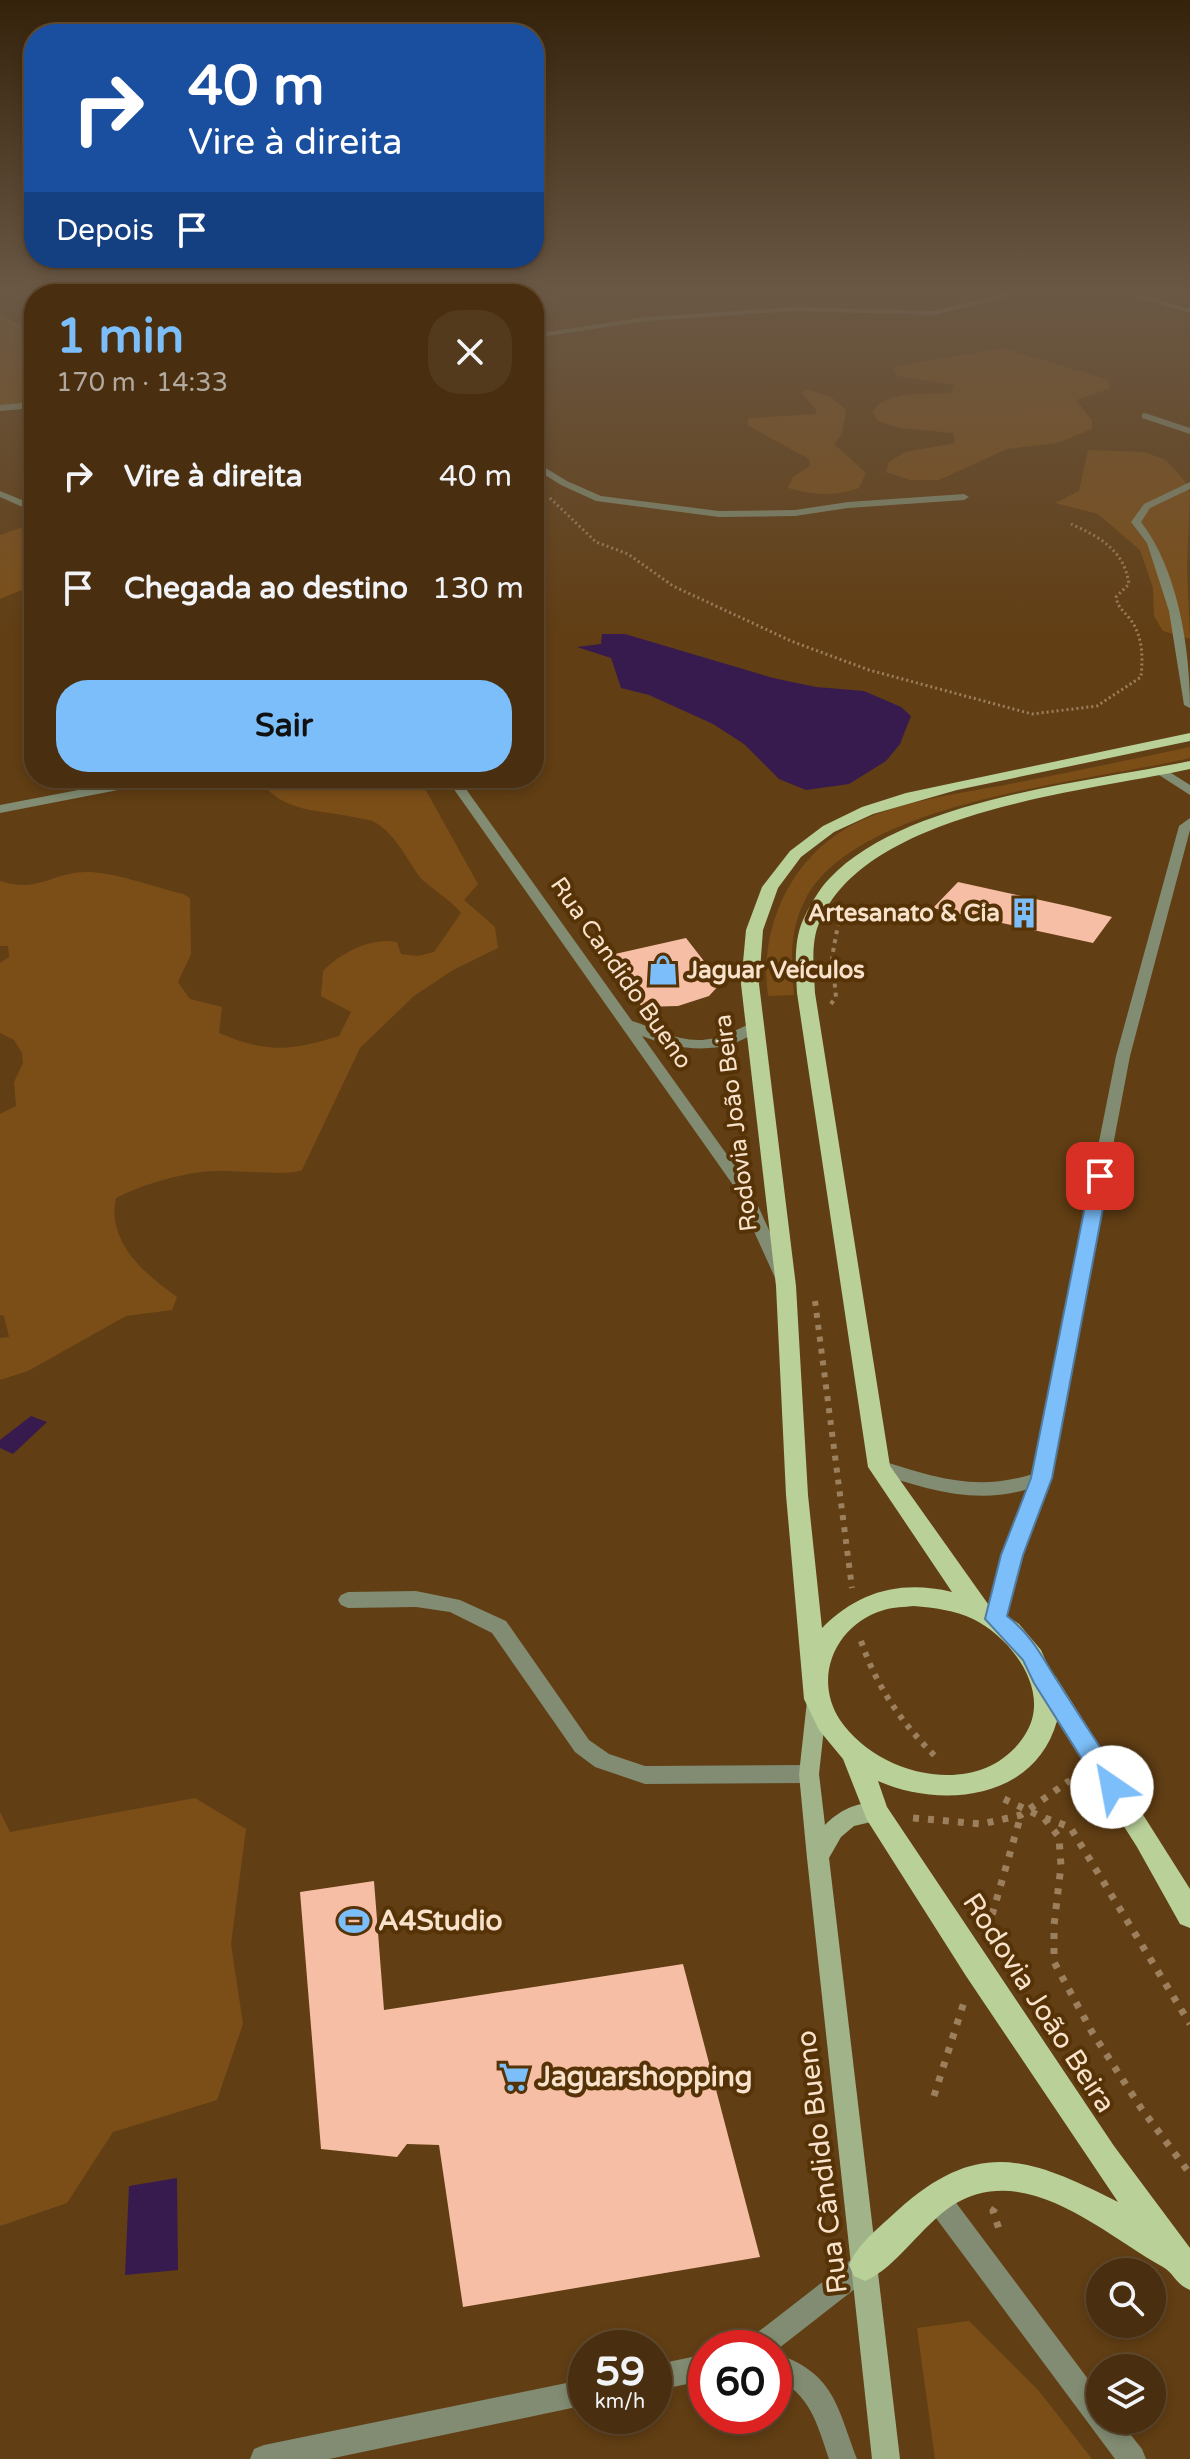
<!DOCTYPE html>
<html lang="pt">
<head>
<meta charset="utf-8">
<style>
	:root { --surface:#492e0f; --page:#533a1d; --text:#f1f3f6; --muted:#b1a89e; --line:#614a2f; --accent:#7cbef9 }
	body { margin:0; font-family:"Varela Round",sans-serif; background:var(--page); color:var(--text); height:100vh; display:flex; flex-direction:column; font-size:30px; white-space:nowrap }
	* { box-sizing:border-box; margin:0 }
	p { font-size:26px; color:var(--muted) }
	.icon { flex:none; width:44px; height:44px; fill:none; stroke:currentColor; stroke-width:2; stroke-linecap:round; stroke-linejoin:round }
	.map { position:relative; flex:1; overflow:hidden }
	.sheet { position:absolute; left:24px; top:284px; width:520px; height:504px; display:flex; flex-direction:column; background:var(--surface); border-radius:32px; box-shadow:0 4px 12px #0003,0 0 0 2px var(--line) }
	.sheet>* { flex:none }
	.top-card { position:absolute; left:24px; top:24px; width:520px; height:244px; border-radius:32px; box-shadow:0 4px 12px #0003,0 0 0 2px var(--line); background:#1a4fa0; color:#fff; overflow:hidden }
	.fabs { position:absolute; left:1086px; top:2258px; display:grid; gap:16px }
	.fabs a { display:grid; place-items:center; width:80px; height:80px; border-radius:50%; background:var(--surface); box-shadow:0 4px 12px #0003,0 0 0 2px var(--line); font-size:40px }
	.speed { position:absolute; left:568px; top:2330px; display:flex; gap:16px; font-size:40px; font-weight:700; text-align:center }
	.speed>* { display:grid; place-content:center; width:104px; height:104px; border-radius:50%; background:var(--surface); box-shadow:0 4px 12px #0003,0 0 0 2px var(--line); line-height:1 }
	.speed small { font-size:20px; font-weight:400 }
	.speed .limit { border:12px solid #d22; background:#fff; color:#111 }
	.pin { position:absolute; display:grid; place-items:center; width:68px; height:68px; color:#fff; margin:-34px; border-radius:16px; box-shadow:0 4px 12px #0006 }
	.me { position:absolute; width:88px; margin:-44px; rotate:327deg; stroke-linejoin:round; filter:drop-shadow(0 0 6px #0008) }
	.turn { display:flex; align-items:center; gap:28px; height:168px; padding:0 32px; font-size:36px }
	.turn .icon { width:104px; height:104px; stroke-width:2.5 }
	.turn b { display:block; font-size:56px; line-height:68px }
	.then { display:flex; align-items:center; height:76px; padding:0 32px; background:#0003; gap:16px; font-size:30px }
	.round { display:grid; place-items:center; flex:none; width:84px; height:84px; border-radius:32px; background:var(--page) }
	.headline { display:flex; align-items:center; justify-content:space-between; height:136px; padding:0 32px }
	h1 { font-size:48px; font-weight:700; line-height:60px; color:var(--accent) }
	.primary-button { display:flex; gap:16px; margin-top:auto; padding:16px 32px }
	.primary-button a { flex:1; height:92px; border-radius:32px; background:var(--accent); color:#111; font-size:32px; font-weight:700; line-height:92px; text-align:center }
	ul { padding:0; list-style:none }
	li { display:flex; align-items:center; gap:24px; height:112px; padding:0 32px }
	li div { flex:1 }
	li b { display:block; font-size:30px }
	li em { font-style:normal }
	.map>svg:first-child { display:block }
	.green { fill:#7b4e18 }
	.water { fill:#371b4e }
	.building { fill:#f6bea4 }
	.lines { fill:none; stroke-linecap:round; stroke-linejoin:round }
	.path-far3 { stroke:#9c7f5c; stroke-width:3; stroke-dasharray:2 3; stroke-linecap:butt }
	.path-far2 { stroke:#9c7f5c; stroke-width:4; stroke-dasharray:4 5; stroke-linecap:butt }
	.path-far1 { stroke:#9c7f5c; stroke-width:6; stroke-dasharray:5 7; stroke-linecap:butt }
	.path { stroke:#9c7f5c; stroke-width:7; stroke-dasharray:6 9; stroke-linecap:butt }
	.lane { fill:#818c72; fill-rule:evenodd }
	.street { fill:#818c72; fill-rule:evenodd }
	.secondary { fill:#a1b388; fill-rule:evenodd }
	.primary { fill:#b9d099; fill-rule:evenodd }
	.route { fill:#7cbef9; stroke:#517ca2; stroke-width:2 }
	.labels { text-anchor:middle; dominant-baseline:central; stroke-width:8; stroke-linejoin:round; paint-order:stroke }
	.poi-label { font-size:24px; font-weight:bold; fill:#f8e2cc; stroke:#563306; text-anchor:end }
	.street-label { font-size:24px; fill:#f8e2cc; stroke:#563306 }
	.near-poi-label { font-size:28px; font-weight:bold; fill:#f8e2cc; stroke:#563306; text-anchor:start }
	.near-street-label { font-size:28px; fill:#f8e2cc; stroke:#563306 }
</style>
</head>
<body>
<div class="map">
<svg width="1190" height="2459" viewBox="0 0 1190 2459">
	<rect width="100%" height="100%" fill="#613e14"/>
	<path class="green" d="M0,317L34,333V405L0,408Z
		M1003,348L1109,380V389L1076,400L1092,420V429L1057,443L1007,449L939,480H910L886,472L889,462L905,452L955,443L953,433L899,428L877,421L873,411C887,389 926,395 950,393L955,385L898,376L893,367Z
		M805,389L831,397L846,410L842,434L834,444L866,473L859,488C834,497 814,495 788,488L793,477L810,466L809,459L747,425L749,418L815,414L817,411L802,393Z
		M1088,450L1144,452L1166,460L1185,481L1190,493L1187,567L1190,639L1163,631L1154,616L1153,588L1140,550L1098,514L1055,503L1079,491Z
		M29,525H34V585L0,599V535Z
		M1190,747V758C1090,782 856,800 805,900C789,931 791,963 794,995L768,996C758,922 796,847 867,818C912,799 963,793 1010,784C1070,772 1130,760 1190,747Z
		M279,778H419L478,884L464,900L495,927L498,948L453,970L414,996L360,1048L302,1170C289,1177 224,1168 201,1172C172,1176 142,1185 116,1198C106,1242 146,1275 177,1297L172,1310L126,1316L28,1371L0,1380V1338L9,1337L4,1316L0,1315V1114L16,1106L14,1082L23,1063L22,1053L14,1040L0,1033V963L9,957L8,946H0V881C40,894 54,870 91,872C121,874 154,887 183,894L190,898L191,954L178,982L190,999L222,1007L219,1033C266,1053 291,1051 339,1036L351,1012L321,996L323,971C341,953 371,937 397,942L401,954L418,956L434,952L461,913C449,898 429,888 419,876C407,859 395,834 376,823C372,820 363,819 358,818C325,810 291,814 266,788Z
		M195,1798L246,1829L231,1944L243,2024L217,2100L113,2132L67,2203L0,2226V1812L10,1832Z
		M969,2321L1039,2391L1092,2459H935L917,2328Z"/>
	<path class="water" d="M602,634H625L773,678L816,687L864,691L901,707L911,716L900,744L886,761L849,784L806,790L779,779L744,744L713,724L649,695L621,688L611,658L577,647L601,644Z
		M31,1416L47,1422L13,1454L0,1448V1440Z
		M177,2178L178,2270L125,2275L129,2186Z"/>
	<path class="building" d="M958,882L1072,907L1112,917L1093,943L933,908Z
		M686,938L721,983L709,996L678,1006L642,1007L606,956Z
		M374,1881L384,2010L683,1964L760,2257L463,2307L439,2145L407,2144L397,2157L321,2149L300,1892Z"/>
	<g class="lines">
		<path class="path-far3" d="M150,294L153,290
			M534,312L573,290
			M0,317L34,333
			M550,498L596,542L628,554L673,586L791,641L869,670L1032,714L1097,706L1141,677C1143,657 1143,636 1130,619C1123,610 1118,608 1116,597L1129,584C1124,550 1100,537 1071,524"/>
		<path class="path-far2" d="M831,1004L836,997L832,957L838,925"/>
		<path class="path-far1" d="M815,1301L852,1588
			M861,1641C877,1688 903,1725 938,1759
			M1066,1783L1077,1775"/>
		<path class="path" d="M1004,1799L1044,1818L1059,1837L1061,1866L1054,1925V1962L1092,2032L1141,2108L1190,2174
			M913,1818L982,1824L1021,1815L1069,1781
			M1045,1818L1070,1827L1190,2024
			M988,1929L1021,1815
			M934,2096L965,1999
			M995,2208L993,2211L1000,2232"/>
		<path class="lane" d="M534,461L567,481L601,496L719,511L795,510L848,502L964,494L969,497L964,500L848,508L795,516L719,517L596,501L561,485L534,468Z"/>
		<path class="street" d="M1019,290H1033L934,315L795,311L646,321L534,338V334L646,317L795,307L934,311Z
			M1111,290H1124L1190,309V313Z
			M34,402V408L0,411V405Z
			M1145,413L1190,428V434L1142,418V414Z
			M1190,482V489L1150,508L1141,522C1178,570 1190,648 1190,708L1184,705L1169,611L1147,543L1131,522L1144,504Z
			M0,491L34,505V512L0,497Z
			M1163,768L1190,785V795L1159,775L1157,772Z
			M141,778H165L159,782L0,813V805Z
			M446,778H458L632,1021C661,1030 685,1047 718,1037C731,1034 742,1026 754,1023L761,1027C729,1057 679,1051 642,1036L748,1184L790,1276L788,1280H776L733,1185Z
			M1190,818V830L1130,1056L1050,1478L1021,1555L1006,1619L1003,1625L996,1627L989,1625L986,1619L1003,1555L1028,1489C974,1506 924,1488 873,1472L870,1467L873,1462L879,1460C934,1477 975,1492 1033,1474L1116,1056L1179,826Z
			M416,1591L460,1600L506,1621L589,1740L609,1754L645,1766L809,1765L816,1768L819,1774L816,1780L809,1783L645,1784L595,1767L575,1752L492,1633L450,1612L416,1607L348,1608L341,1605L338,1600L341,1595L348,1592Z
			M936,2185L945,2188L1100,2395V2420H1119L1142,2449L1146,2459H1115L927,2206L924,2197L927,2188Z
			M865,2252L874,2256L878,2265L874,2274L774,2352V2348H745L749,2339L856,2256Z
			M774,2353C834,2372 837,2406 857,2459H829C818,2427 810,2391 774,2379Z
			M706,2354V2380L654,2391V2365Z
			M586,2379V2405L329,2459H250L254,2449L264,2445Z"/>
		<path class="secondary" d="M817,1693L824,1695L827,1701L819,1774L825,1825C839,1810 863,1798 884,1805L887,1812L884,1819L854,1826L841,1837L829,1858L900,2459H872L807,1858L799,1774L807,1701L810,1695Z"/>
		<path class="primary" d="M1190,733V741L957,790L873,814L834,832L801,857L778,888L763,930L759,984L796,1286L808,1495L822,1628C859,1591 901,1580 952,1592L868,1467L797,993C796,970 793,942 803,920C809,907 819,889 829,879C904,799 1085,783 1190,761V769C1085,792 868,810 820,921C810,942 814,970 815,993L890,1466L988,1604L1019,1624L1041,1650L1052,1675L1056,1677L1190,1889V1928L1180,1924L1137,1847L1057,1721C1035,1800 942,1809 878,1781L887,1807L1114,2146L1190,2248V2290C1175,2284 1174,2273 1163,2267C1102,2233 1026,2160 953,2205C922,2225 895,2269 865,2281L854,2276L849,2265C858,2243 881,2226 898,2210C979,2137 1030,2158 1118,2202L966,1976L867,1820L843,1759L819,1730L804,1699L786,1495L776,1286L741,984L746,930L762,887L790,851L823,826L862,807L906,793ZM914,1606C934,1608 955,1610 973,1619C1010,1637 1052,1690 1026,1733C985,1802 879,1778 840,1720C812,1677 836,1624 884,1610C893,1607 905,1607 914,1606Z"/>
	</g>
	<linearGradient id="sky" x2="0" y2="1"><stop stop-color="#35220b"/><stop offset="0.46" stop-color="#6a5845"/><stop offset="1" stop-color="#6a5845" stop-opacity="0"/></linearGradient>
	<rect width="1190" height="634" fill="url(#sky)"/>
	<path class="route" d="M1100,1171L1109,1176L1052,1478L1023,1555L1007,1616C1033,1636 1043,1659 1060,1685C1080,1717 1101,1748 1121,1780L1124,1787L1121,1794L1112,1797L1104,1794L1034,1683L1023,1660L985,1619L1001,1555L1031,1478L1091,1176Z"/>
	<defs>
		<g id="building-bare" transform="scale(2.4)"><path d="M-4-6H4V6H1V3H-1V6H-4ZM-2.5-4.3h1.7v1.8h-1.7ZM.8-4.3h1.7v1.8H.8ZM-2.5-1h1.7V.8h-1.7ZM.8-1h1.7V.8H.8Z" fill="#7cbef9" stroke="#563306" stroke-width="2.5" paint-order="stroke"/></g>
		<g id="shop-bare" transform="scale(2.4)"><path d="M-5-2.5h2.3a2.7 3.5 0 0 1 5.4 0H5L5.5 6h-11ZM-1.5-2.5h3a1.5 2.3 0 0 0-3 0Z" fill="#7cbef9" stroke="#563306" stroke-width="2.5" paint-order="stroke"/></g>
		<g id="stadium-bare" transform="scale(2.4)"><path d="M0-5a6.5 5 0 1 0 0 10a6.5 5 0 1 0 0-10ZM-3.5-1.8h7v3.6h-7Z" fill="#7cbef9" stroke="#563306" stroke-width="2.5" paint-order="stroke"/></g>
		<g id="supermarket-bare" transform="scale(2.4)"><path d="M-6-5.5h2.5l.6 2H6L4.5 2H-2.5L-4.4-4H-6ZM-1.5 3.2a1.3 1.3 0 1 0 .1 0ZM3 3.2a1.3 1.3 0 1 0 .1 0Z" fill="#7cbef9" stroke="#563306" stroke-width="2.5" paint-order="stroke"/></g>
	</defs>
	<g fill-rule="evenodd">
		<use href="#building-bare" x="1024" y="913"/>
		<use href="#shop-bare" x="663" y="970"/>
		<use href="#stadium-bare" x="354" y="1921"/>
		<use href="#supermarket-bare" x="514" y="2077"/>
	</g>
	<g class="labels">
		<g class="poi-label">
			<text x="1000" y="913">Artesanato &amp; Cia</text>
			<text x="687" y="970" text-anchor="start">Jaguar Veículos</text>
		</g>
		<g class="street-label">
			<text transform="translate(621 973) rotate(55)">Rua Candido Bueno</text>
			<text transform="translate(736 1123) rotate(-97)">Rodovia João Beira</text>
		</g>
		<g class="near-poi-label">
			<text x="378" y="1921">A4Studio</text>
			<text x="538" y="2077">Jaguarshopping</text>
		</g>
		<g class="near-street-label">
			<text transform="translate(1039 2003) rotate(57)">Rodovia João Beira</text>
			<text transform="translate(822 2162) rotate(-97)">Rua Cândido Bueno</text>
		</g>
	</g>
</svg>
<div class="fabs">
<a><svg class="icon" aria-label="search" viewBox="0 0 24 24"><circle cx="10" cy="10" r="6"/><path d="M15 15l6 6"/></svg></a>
<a><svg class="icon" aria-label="layers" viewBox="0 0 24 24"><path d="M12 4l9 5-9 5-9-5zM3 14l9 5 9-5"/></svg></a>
</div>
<div class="speed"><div>59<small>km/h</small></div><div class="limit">60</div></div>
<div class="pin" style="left:1100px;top:1176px;background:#d93025"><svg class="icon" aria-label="arrive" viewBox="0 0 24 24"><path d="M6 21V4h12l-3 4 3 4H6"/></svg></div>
<svg class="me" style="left:1112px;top:1787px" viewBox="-20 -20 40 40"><circle r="19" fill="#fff"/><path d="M0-13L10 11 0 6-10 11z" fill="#7cbef9"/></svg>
<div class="top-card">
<div class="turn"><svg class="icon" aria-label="right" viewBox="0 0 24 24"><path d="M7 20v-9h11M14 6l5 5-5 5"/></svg><div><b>40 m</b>Vire à direita</div></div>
<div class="then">Depois<svg class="icon" aria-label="arrive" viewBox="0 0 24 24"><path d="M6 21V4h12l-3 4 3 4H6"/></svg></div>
</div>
<section class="sheet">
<div class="headline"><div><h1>1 min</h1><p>170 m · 14:33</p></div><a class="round"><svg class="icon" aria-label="close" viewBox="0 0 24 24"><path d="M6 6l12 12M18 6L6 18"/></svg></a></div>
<ul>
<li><svg class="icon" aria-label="right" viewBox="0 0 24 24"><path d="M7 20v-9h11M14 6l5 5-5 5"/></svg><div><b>Vire à direita</b></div><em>40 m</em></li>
<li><svg class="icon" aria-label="arrive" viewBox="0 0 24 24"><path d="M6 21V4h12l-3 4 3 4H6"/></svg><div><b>Chegada ao destino</b></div><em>130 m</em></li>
</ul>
<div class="primary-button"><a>Sair</a></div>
</section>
</div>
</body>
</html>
